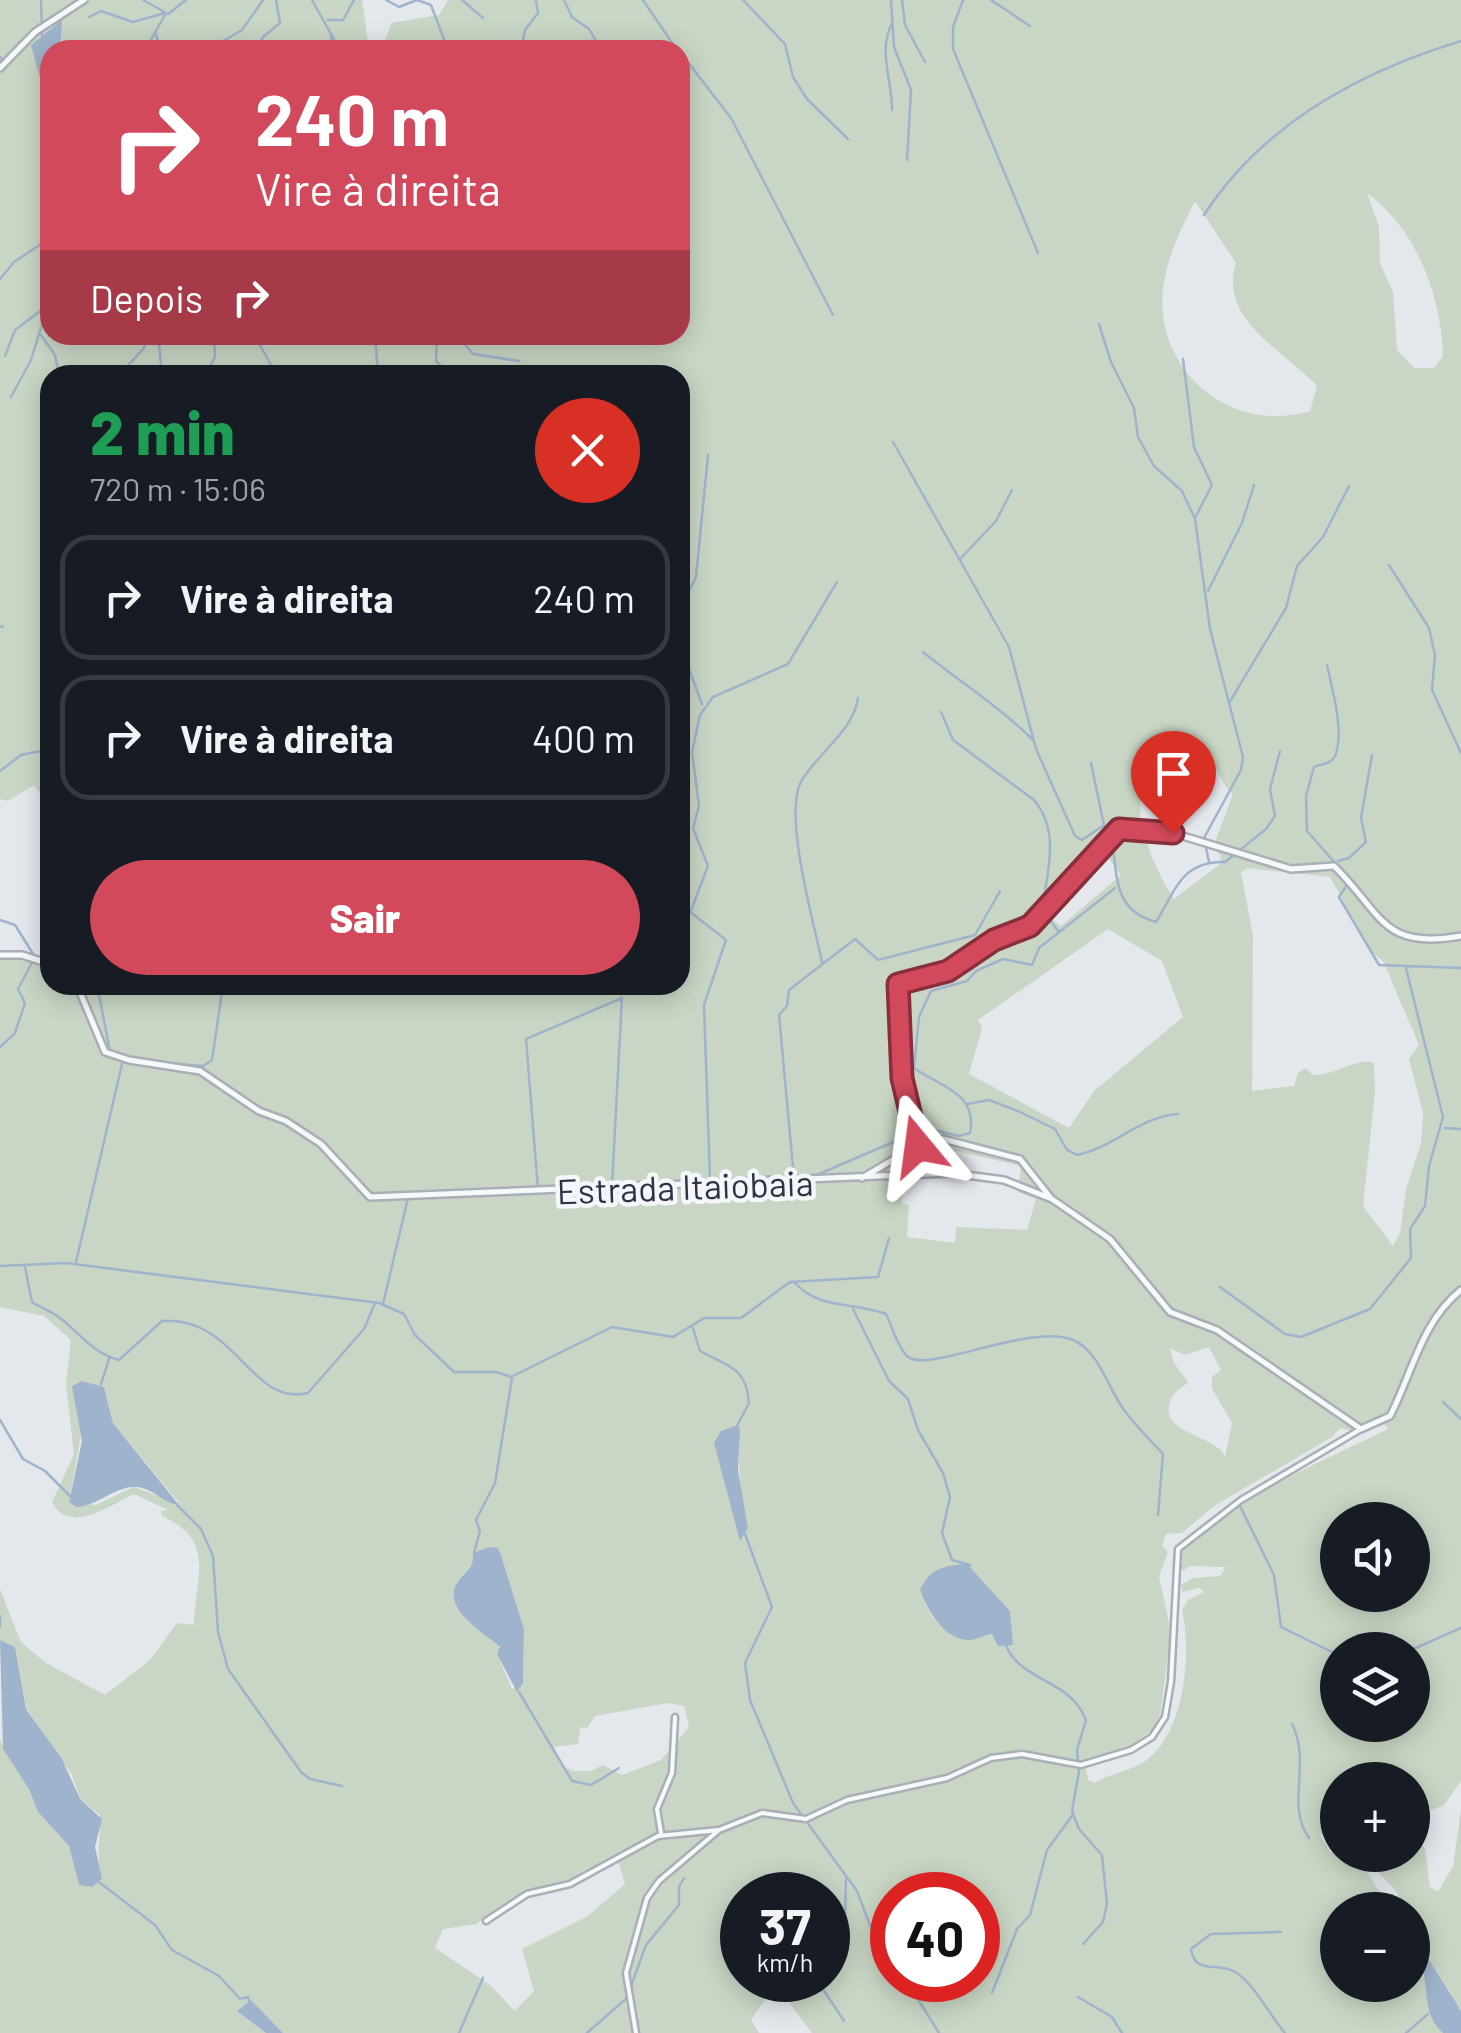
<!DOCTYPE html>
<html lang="pt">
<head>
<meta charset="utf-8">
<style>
	:root { --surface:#171b24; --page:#242831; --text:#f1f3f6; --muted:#9ea1a6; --line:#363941; --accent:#d1495b }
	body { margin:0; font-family:Barlow,sans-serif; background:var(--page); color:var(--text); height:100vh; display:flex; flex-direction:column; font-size:38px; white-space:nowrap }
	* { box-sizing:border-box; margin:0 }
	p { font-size:32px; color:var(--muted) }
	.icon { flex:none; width:55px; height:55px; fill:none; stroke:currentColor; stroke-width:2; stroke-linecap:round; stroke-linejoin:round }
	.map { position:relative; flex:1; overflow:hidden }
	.sheet { position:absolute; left:40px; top:365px; width:650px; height:630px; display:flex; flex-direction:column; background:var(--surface); border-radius:30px; box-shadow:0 5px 25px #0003 }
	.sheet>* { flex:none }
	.banner { position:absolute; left:40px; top:40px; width:650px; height:305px; border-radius:30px; box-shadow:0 5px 25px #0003; background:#d1495b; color:#fff; overflow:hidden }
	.buttons { position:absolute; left:1320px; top:1502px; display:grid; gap:20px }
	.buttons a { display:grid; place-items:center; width:110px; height:110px; border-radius:50%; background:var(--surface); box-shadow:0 5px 25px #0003; font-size:50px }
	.speed { position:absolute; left:720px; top:1872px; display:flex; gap:20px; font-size:50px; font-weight:700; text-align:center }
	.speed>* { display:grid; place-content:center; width:130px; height:130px; border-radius:50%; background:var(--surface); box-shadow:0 5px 25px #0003; line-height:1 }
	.speed small { font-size:25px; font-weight:400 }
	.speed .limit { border:15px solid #d22; background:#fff; color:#111 }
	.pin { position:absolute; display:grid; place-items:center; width:85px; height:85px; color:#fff; margin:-102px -42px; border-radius:50% 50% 50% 0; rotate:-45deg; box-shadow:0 0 10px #0007 }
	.pin .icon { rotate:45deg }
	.me { position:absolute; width:110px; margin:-55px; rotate:344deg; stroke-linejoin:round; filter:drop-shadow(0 0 8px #0008) }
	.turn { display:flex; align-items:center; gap:35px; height:210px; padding:0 50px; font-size:45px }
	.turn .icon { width:130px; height:130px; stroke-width:2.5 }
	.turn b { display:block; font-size:70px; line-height:85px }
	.then { display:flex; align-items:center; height:95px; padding:0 50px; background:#0003; gap:20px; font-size:38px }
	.round { display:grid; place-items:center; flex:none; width:105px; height:105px; border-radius:52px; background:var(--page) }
	.summary { display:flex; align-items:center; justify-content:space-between; height:170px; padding:0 50px }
	h1 { font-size:60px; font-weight:800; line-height:75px; color:#1e9e55 }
	.primary-button { display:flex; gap:20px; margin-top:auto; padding:20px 50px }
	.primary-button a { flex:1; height:115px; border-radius:60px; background:var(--accent); color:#fff; font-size:40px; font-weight:800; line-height:115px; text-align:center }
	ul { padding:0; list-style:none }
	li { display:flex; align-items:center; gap:30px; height:125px; margin:0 20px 15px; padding:0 30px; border:5px solid var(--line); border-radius:30px }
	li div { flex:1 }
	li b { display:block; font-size:38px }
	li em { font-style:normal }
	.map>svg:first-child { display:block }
	.green { fill:#c9d6c5; fill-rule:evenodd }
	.water { fill:#9fb4cc }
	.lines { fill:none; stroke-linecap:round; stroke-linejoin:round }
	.stream { stroke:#9fb4cc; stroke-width:2.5 }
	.minor-casing { stroke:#a9aeb7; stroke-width:9 }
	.tertiary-casing { stroke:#a9aeb7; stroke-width:10 }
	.minor { stroke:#f7f8fa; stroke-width:4 }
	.tertiary { stroke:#f7f8fa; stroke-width:5 }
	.route-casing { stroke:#882f3b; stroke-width:25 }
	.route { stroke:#d1495b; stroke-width:18 }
	.labels { text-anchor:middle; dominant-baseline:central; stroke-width:9; stroke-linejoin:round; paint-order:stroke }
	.street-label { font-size:35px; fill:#2b3445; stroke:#f4f6f9 }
</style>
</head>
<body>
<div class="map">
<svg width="1461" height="2033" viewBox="0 0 1461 2033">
	<rect width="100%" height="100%" fill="#e4e7ec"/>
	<path class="green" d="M0,0H362L368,41L374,44L386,39L391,23L439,15L448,0H1461V1781L1444,1805L1432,1810L1420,1801L1412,1780H1338L1337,1836L1319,1834L1331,1853L1337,1848L1338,1855H1354L1360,1861L1391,1910H1338V1985H1412L1413,1956C1434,1979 1418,2007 1443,2033H812L776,1985L751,2020L759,2033H283L251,2000L237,2011L266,2033H0V1740L29,1789L38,1812L69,1846L79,1885L92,1887L102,1879C95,1854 101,1839 100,1815L80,1799L72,1775L26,1708L15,1647L0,1640V1589L21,1642L46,1663L105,1695L150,1660L177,1623L194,1625C195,1576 217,1541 162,1516L161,1511L168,1510L134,1494C110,1505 69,1536 52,1502L74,1454L66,1384L71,1340L44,1316L0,1307V954L28,953L50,964V985H680V375H50V809L34,785L8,801L0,799ZM61,21L60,50H680V335H50V90L34,57ZM1367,193C1418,231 1441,296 1443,356L1434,368H1414L1397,350L1393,292L1380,263L1379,227ZM1195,201L1236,263C1218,320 1284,350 1317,386L1310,411C1224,437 1144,360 1166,272C1171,249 1185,221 1195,201ZM1194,736C1214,751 1214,777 1233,794L1214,845L1221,857L1220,864L1174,899C1160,879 1118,796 1155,781C1162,778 1171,779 1179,776L1184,750ZM1097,843L1121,875L1061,926L1045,914ZM1248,868L1330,877L1371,951L1383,961L1419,1045L1409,1059L1423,1113L1421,1143L1406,1189L1400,1233L1393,1246L1363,1206L1375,1092L1374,1063C1358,1057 1334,1076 1313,1075L1306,1068L1298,1073L1294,1086L1252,1091L1253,936L1241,872ZM1108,929L1162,961L1183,1017L1094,1091L1069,1128L969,1074L982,1028L978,1020ZM921,1143L1021,1166L1018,1192L1036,1199L1027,1230L956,1227L955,1243L907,1237L909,1205L902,1204L903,1183L919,1175ZM1209,1347L1221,1370L1212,1377V1389L1232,1423L1225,1457C1217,1434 1156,1435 1171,1399C1174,1391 1183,1388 1188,1382L1174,1363L1170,1348L1185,1355ZM104,1387L113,1423L179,1503L133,1487L96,1505L69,1502L81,1435ZM1383,1422L1388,1429C1346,1451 1182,1519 1172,1565L1176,1574L1191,1566L1226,1567L1220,1576L1193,1578L1181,1585L1182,1592L1200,1588L1204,1592L1188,1600L1182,1610C1192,1653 1185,1735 1144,1762C1129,1771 1109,1774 1094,1783L1088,1780L1086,1767L1130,1746L1152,1730L1160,1715L1171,1632L1159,1576L1168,1552L1162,1545L1166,1534L1182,1533L1214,1506L1332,1437L1340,1428L1360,1432ZM714,1443L739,1454L741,1541ZM1338,1520H1412V1595H1338ZM489,1547L501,1555L524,1629L523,1683L512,1689L497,1654L500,1648C484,1632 439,1609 459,1580C466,1569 473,1568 474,1553ZM979,1581L1006,1606L1013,1645L992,1634C953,1643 933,1630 920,1590ZM1338,1650H1412V1725H1338ZM668,1703L684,1706L689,1727L661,1760L622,1775L603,1765L591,1771H573L564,1767L554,1747L578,1744L580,1727L587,1728L595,1716ZM618,1860L625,1884L588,1916L522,1949L534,1991L515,2011L490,1985L435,1948L443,1929L476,1924L516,1896L556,1892ZM742,1895H828V1980H742ZM892,1895H978V1980H892Z
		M1461,1809V2011L1413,1934L1412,1910H1403L1397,1892L1362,1855H1412L1413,1830L1425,1849L1430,1887L1438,1892L1453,1866Z"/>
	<path class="water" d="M62,20L60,50H50V90L39,75L31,45Z
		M82,1381L104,1387L113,1423L179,1505C163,1503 153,1488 136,1487C115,1486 98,1506 76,1507L69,1502L82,1441L72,1386Z
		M735,1426L740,1428L738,1471L748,1528L740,1541L714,1443L721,1431Z
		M489,1547L498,1548L501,1555L524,1629L523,1683L517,1692L497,1654L500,1647C484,1633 438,1607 459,1580C467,1569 474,1568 473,1553Z
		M967,1564L1010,1611L1013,1645L998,1646L992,1634C985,1635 976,1640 969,1640C944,1640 927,1610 920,1590C929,1569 945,1565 967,1564Z
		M0,1640L15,1647L26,1709L62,1759L80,1799L102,1819L95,1847L102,1879L92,1887L79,1885L69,1846L38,1812L29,1789L3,1749Z
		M1413,1934L1461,2011V2033H1443C1423,2014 1429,1997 1423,1972C1419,1957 1412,1952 1413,1934Z
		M251,2000L283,2033H266L237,2011Z"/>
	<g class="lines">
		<path class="stream" d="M41,0L42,35
			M143,0L168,14L186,0
			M312,0L340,50
			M386,0L399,7L417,0L431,5L448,50
			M462,0L483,18
			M564,0L572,17L589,29L601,50
			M643,0L677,50
			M743,0L785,44L793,77L807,99L848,139
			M891,0L894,47L911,90L907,160
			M902,0L905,25L925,62
			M963,0L953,27V49L1038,253
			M991,0L1030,26
			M89,17L101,11L133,22L165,13
			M328,20H343L354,0
			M331,33L332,50
			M156,34L160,50
			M145,50L165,15
			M208,50L242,30L263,0
			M257,50L263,37L280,23L276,0
			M521,50L525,30L538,13L536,0
			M592,50L595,42
			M680,52L731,118L833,315
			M0,57L2,59
			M892,110C892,78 877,49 893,22
			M1204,215C1263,124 1359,72 1461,41
			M0,279L14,262L50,238
			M1099,324L1111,362L1134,408L1138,437L1154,466L1182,491L1195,519L1210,629L1243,757L1241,770L1204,838L1209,862
			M41,335L55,355L59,375
			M158,335L162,375
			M254,335L277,375
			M375,335L378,375
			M437,335L436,361L450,375
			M457,335L473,354L519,361
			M5,356L15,330L43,309
			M1183,359L1194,447L1212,485L1195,518
			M119,375L144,348L148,335
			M206,375L215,357L214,335
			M11,397L31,360L50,298
			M893,442L1009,647L1036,749L1075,836L1082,840L1104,825
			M961,558L996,521L1012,490
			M1389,565L1429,628L1435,655L1432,690L1461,753
			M1208,591L1242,523L1254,485
			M680,610L696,577L708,455
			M0,626L3,627
			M680,645L702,704
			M923,652C960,682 1001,708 1033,740
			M45,654L50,665
			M1327,665C1332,689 1345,732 1335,756C1331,764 1321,764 1314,767L1306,796L1307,831L1343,872
			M1229,703L1286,608L1297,566L1323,537L1349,486
			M941,712L953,740L1034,800C1061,832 1047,874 1042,910L1059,932
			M1091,763L1104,825L1110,833
			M0,771L21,755L50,749
			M1112,841C1118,878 1113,910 1156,922C1176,890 1181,861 1225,862L1266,829L1275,816L1270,789L1280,751
			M1338,861L1349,858L1366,842L1361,818L1372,755
			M1348,883L1339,897L1379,965L1461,968
			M680,904L726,940L704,1005L710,1179
			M690,913L708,866L693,828L699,806L692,752L700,715L713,697L788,664L837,582
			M0,920L15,925L35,957L18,989L25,1003L15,1033L0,1047
			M822,962C814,923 782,812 802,780C818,753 854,730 858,698
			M97,985L110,1051
			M156,1062L203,1066L212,1060L223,985
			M967,1104L989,1100L1018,1111L1055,1129L1067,1150L1077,1155C1115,1147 1139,1117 1178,1114
			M1445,1128L1461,1129
			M812,1177L926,1128L959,1136L970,1133C978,1092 940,1087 914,1068L919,1017L931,991L967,981L976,971L1003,959L1032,965L1039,948L1115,888
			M794,1178L779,1015L787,1006L789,990L855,939L878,960L975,935L1000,891
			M538,1189L526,1039L622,998L612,1185
			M76,1262L123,1060
			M0,1266L66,1263L379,1303L404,1314L415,1335L454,1372H496L511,1377L612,1327L673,1337L704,1318H741L790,1282L878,1277L889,1238
			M25,1267L32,1302C41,1308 52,1311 60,1318C82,1335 91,1352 119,1360L162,1321C237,1316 250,1407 308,1393L364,1329L375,1303
			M795,1283C821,1311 854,1301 886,1314C892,1326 897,1346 907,1356C926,1375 1030,1322 1073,1340C1101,1352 1108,1391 1127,1414C1138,1428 1151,1441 1163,1454L1158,1515
			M1220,1287L1285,1334L1301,1337L1370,1309L1411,1258L1410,1229L1425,1206L1429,1166L1443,1117L1406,968
			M383,1304L408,1198
			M853,1309L889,1381L908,1399L918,1430L943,1473L950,1497L942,1533L952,1560L970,1565L968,1569
			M693,1328L700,1351C727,1366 747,1367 749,1403L736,1428
			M101,1384L109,1359
			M1443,1402L1461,1419
			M0,1420L23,1459L45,1471L71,1497
			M1239,1504L1274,1575L1281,1627L1338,1655
			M177,1505L201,1529L213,1556L218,1632L228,1669L301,1772L310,1779L342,1786
			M745,1534L772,1607L745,1663L750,1700L793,1803L857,1891L871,1928L892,1958
			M474,1553L480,1531L476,1520L495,1483L512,1378
			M0,1616V1626
			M1005,1643C1020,1683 1070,1678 1086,1720L1077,1750L1079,1772L1072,1811L1079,1829L1102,1855L1107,1904L1103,1922L1083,1944
			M1411,1650L1461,1628
			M519,1692L572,1781L591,1785L619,1768
			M1292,1724C1312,1764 1285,1804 1309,1838
			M1342,1855L1366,1869
			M99,1882L155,1925L172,1950L219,1976L240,1999L248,1997L250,2004
			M1281,1932L1211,1934L1191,1949C1195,1976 1218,1961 1235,1972C1255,1984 1269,2015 1285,2033
			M828,1946L845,1918L846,1876
			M817,1980L844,2021
			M906,1980L939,2033
			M630,1989L646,1945L679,1905V1887L684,1878
			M992,1993L1017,1929L1030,1915L1047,1850L1072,1816
			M1078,1997L1112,2017L1122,2033
			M459,2033L483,1978
			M587,2033L628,1997
			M1406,2033L1428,2014"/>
		<g class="minor-casing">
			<path id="minor" d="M661,1833L657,1809L672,1773L675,1717
				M486,1921L527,1894L570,1884L658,1836L719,1830
				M636,2033L626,1973L647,1898L659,1881L719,1830L762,1813L806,1819L847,1800L947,1778L991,1758L1022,1754L1081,1765L1131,1750L1152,1737L1165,1717L1171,1682L1178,1549L1241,1500L1361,1429"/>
		</g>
		<g class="tertiary-casing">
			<path id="tertiary" d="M0,68L35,32L84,0
				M0,955H22L50,964
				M77,985L105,1052L129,1060L200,1071L259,1111L286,1121L321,1144L370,1197L951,1173L1004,1180L1052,1199L1110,1239L1170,1312L1217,1330L1361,1429L1390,1416C1412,1374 1421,1322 1461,1290
				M918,1146L902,1079L898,984L943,973L994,940L1030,926L1119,829L1173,833L1291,869L1334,866C1383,914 1381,950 1461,936
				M862,1178L906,1152L943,1139L1020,1159L1050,1197"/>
		</g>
		<use href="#minor" class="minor"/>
		<use href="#tertiary" class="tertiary"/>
	</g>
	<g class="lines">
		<g class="route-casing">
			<path id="route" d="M918,1146L902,1078L898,984L948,971L994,940L1030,926L1119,829L1173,833"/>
		</g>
		<use href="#route" class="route"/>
	</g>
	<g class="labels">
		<g class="street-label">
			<text transform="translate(685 1186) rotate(-2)">Estrada Itaiobaia</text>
		</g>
	</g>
</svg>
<div class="buttons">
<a><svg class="icon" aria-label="sound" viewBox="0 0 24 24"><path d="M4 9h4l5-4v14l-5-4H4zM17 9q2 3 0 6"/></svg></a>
<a><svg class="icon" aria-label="layers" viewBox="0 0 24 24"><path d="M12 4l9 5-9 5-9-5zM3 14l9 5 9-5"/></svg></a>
<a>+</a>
<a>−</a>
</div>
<div class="speed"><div>37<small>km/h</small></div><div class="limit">40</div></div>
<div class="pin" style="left:1173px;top:833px;background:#d93025"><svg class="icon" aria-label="arrive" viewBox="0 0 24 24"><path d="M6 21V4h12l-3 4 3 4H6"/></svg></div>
<svg class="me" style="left:918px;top:1146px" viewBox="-20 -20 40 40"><path d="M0-17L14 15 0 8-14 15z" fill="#d1495b" stroke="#fff" stroke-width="4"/></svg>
<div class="banner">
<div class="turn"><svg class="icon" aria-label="right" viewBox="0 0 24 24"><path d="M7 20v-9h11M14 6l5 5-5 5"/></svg><div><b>240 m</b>Vire à direita</div></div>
<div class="then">Depois<svg class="icon" aria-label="right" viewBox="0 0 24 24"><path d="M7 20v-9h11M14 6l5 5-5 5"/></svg></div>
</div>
<section class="sheet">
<div class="summary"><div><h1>2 min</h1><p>720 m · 15:06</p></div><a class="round" style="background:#d93025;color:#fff"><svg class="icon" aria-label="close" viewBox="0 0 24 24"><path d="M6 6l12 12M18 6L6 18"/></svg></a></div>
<ul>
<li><svg class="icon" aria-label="right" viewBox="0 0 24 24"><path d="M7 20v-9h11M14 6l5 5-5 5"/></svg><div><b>Vire à direita</b></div><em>240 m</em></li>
<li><svg class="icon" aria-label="right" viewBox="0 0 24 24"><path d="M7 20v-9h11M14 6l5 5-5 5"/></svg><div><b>Vire à direita</b></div><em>400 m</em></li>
</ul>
<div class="primary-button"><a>Sair</a></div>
</section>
</div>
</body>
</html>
